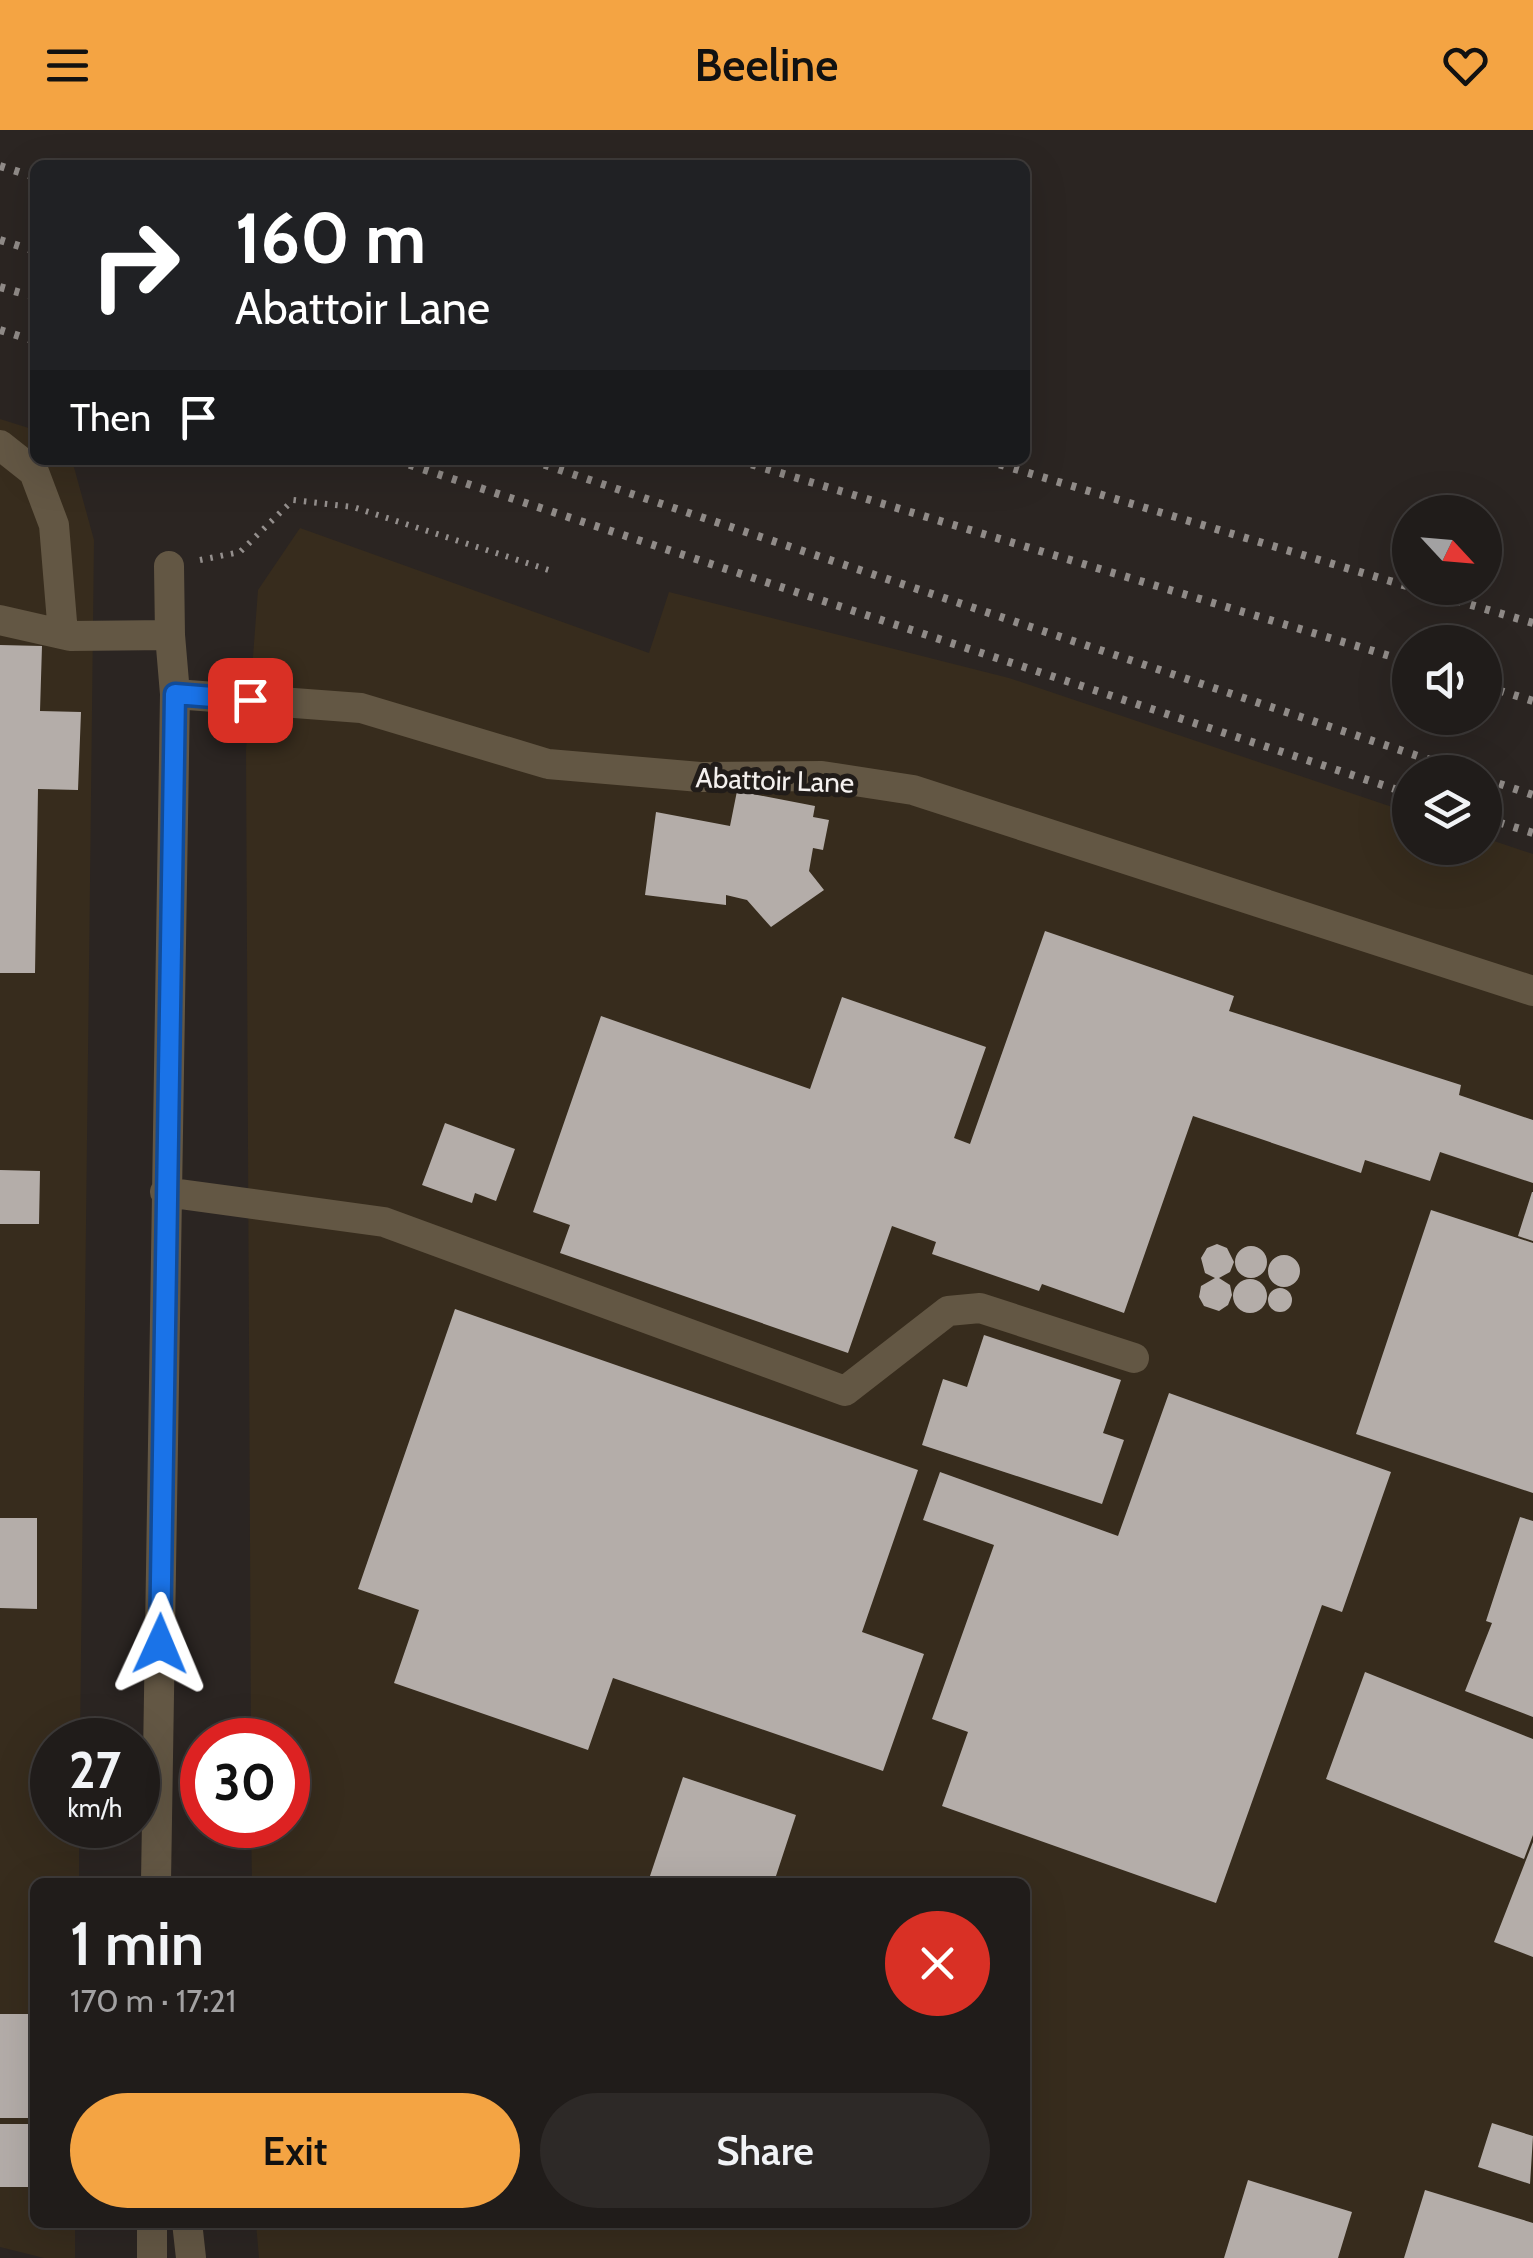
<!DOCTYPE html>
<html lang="en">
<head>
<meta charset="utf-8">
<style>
	:root { --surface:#201c1a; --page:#2d2927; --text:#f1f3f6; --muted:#a2a1a2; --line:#3d3a39; --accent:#f4a443 }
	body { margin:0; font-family:Cabin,sans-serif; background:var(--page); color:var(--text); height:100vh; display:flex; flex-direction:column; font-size:38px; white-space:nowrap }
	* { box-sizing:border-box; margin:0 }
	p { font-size:32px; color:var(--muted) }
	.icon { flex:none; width:55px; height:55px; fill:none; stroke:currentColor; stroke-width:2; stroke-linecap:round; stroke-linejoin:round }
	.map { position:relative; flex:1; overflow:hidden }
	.sheet { position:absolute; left:30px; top:1748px; width:1000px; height:350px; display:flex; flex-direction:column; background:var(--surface); border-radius:15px; box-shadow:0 10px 40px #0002,0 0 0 2px var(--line) }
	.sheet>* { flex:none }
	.top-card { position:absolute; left:30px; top:30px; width:1000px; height:305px; border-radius:15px; box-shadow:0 10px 40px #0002,0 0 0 2px var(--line); background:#202124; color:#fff; overflow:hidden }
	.needle { width:65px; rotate:116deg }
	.fabs { position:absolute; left:1392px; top:365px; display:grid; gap:20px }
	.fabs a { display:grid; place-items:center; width:110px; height:110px; border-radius:50%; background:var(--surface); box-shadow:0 10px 40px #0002,0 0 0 2px var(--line); font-size:50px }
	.speed { position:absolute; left:30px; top:1588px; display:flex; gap:20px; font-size:50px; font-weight:700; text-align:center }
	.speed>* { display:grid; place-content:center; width:130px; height:130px; border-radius:50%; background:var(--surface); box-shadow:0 10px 40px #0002,0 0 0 2px var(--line); line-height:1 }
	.speed small { font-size:25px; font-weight:400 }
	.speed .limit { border:15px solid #d22; background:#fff; color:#111 }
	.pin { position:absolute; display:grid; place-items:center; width:85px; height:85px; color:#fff; margin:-42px; border-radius:20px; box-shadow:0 5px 15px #0006 }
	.me { position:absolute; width:110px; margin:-55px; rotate:1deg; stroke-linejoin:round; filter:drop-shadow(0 0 8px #0008) }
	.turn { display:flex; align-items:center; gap:35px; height:210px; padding:0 40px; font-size:45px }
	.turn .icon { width:130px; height:130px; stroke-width:2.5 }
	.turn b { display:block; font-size:70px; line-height:85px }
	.then { display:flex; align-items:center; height:95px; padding:0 40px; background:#0003; gap:20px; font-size:38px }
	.round { display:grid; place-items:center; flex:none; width:105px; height:105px; border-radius:52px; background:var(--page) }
	.headline { display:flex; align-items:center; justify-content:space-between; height:170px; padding:0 40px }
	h1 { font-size:60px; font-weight:600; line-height:75px }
	.action { display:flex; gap:20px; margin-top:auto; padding:20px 40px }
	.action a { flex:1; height:115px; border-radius:60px; background:var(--accent); color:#111; font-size:40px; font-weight:600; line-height:115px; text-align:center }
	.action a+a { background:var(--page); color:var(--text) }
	header { display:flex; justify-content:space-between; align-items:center; height:130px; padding:0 40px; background:var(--accent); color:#111; font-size:45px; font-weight:600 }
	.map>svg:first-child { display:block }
	.industrial { fill:#372c1d }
	.building { fill:#b4ada9 }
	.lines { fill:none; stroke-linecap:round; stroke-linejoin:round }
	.path { stroke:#948f8d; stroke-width:6; stroke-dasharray:2.5 8; stroke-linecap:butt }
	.minor { stroke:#635744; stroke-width:30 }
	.rail { stroke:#908b88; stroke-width:8; stroke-dasharray:5 10; stroke-linecap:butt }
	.route-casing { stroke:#114b97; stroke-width:25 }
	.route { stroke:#1a73e8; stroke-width:18 }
	.labels { text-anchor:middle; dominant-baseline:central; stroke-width:10; stroke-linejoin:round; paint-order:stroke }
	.street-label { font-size:28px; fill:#f4f0ee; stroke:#211c19 }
</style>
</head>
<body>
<header><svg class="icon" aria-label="menu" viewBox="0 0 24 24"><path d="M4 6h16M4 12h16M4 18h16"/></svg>Beeline<svg class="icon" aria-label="heart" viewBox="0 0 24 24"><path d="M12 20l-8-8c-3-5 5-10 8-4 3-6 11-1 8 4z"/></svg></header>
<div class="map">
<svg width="1533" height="2128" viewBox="0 0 1533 2128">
	<rect width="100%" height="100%" fill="#2b2522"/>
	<path class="industrial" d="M0,289L35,300V330H72L94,410L80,1610H52V1695H79V1752H35V2092L75,2093V2128H44L0,2117Z
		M300,398L649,523L669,462L1009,548L1410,683V718H1485V708L1533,724V2128H259L256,2093L1025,2092V1752H252L251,1695H288V1610H251L246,620L258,460Z"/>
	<path class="building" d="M0,515L42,516L40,581L81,582L78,660L38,659L35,843H0Z
		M737,661L815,676L813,687L829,690L823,720L813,718L809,741L824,760L771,797L747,770L726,765V775L645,765L656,682L730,696Z
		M1045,801L1234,866L1229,881L1461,955L1459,965L1533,990V1053L1440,1022L1430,1051L1365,1030L1361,1043L1193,986L1124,1183L1042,1154L1039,1161L932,1124L936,1112L892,1096L848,1223L560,1123L570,1095L533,1082L601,886L810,959L842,867L986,917L954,1008L970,1014Z
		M445,993L515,1019L496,1071L475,1063L472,1073L422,1055Z
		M0,1040L40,1041L39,1094H0Z
		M1532,1062H1533V1111L1518,1106Z
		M1431,1080L1533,1113V1363L1356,1304Z
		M1217,1114L1227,1118L1234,1132L1230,1142L1219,1148L1230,1155L1232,1165L1228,1175L1219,1181L1204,1176L1199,1167L1201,1156L1215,1148L1205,1143L1201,1128L1207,1118Z
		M1235 1132a16 16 0 1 1 32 0a16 16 0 1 1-32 0Z
		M1268 1141a16 16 0 1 1 32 0a16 16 0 1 1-32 0Z
		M1233 1166a17 17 0 1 1 34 0a17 17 0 1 1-34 0Z
		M1268 1170a12 12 0 1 1 24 0a12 12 0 1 1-24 0Z
		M455,1179L918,1340L862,1502L924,1524L883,1641L613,1548L588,1620L394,1553L419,1480L358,1459Z
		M984,1205L1121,1250L1103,1303L1124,1310L1102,1374L922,1315L943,1249L967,1257Z
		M1169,1263L1391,1342L1342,1482L1322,1475L1216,1773L942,1676L968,1602L932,1589L994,1415L923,1390L940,1342L1118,1406Z
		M1520,1387L1533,1391V1587L1465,1561L1492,1493L1486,1491Z
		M0,1388H37V1479L0,1478Z
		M1365,1542L1533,1609V1705L1524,1729L1326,1649Z
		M683,1647L796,1685L774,1752H648Z
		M1533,1712V1827L1494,1812Z
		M0,1884H29L28,1988H0Z
		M1492,1993L1533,2006L1530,2054L1478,2037Z
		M0,1994H35V2057H0Z
		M1248,2050L1352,2082L1338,2128H1224Z
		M1425,2060L1533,2093V2128H1404Z"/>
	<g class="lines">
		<path class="path" d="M200,430L240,422L293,370L353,377L555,442"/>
		<path class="minor" d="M0,315L34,342L54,395L63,504
			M0,490L70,506L170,505
			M175,564L361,578L548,634L700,647L822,646L913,660L1533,861
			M165,1062L384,1092L845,1261L948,1181L980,1178L1134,1228
			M156,1752L175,564L170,505L169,436
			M152,2092V2128
			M187,2092L191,2128"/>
		<path class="rail" d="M0,36L35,47
			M0,110L35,121
			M0,157L35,167
			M0,200L35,211
			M395,330L1410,664
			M530,330L1466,642
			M737,330L1410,532
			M985,330L1410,457
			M1413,458L1533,493
			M1485,556L1533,571
			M1485,649L1533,665
			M1485,688L1533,703"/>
	</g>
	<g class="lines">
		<g class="route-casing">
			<path id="route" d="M160,1514L175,564L250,570"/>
		</g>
		<use href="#route" class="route"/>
	</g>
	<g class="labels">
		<g class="street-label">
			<text transform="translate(775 650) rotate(2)">Abattoir Lane</text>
		</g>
	</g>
</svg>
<div class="fabs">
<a><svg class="needle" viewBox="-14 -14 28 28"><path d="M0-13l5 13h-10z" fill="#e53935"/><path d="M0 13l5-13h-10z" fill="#a2a1a2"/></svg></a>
<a><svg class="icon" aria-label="sound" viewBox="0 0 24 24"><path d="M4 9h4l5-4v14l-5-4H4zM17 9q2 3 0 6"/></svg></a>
<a><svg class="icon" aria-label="layers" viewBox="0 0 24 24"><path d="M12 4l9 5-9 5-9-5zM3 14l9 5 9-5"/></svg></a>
</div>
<div class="speed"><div>27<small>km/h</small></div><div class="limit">30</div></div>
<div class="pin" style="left:250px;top:570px;background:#d93025"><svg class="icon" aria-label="arrive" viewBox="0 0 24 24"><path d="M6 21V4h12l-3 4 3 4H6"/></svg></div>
<svg class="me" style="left:160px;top:1514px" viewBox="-20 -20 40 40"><path d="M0-17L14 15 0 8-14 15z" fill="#1a73e8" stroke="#fff" stroke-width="4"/></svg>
<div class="top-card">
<div class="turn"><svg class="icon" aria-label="right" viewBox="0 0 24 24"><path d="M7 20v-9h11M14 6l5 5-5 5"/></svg><div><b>160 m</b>Abattoir Lane</div></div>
<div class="then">Then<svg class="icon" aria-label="arrive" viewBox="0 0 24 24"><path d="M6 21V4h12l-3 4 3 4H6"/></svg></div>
</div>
<section class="sheet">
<div class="headline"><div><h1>1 min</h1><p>170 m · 17:21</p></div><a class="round" style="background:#d93025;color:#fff"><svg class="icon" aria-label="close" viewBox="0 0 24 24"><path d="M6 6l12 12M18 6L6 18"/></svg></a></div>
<div class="action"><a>Exit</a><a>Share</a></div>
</section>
</div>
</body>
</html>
